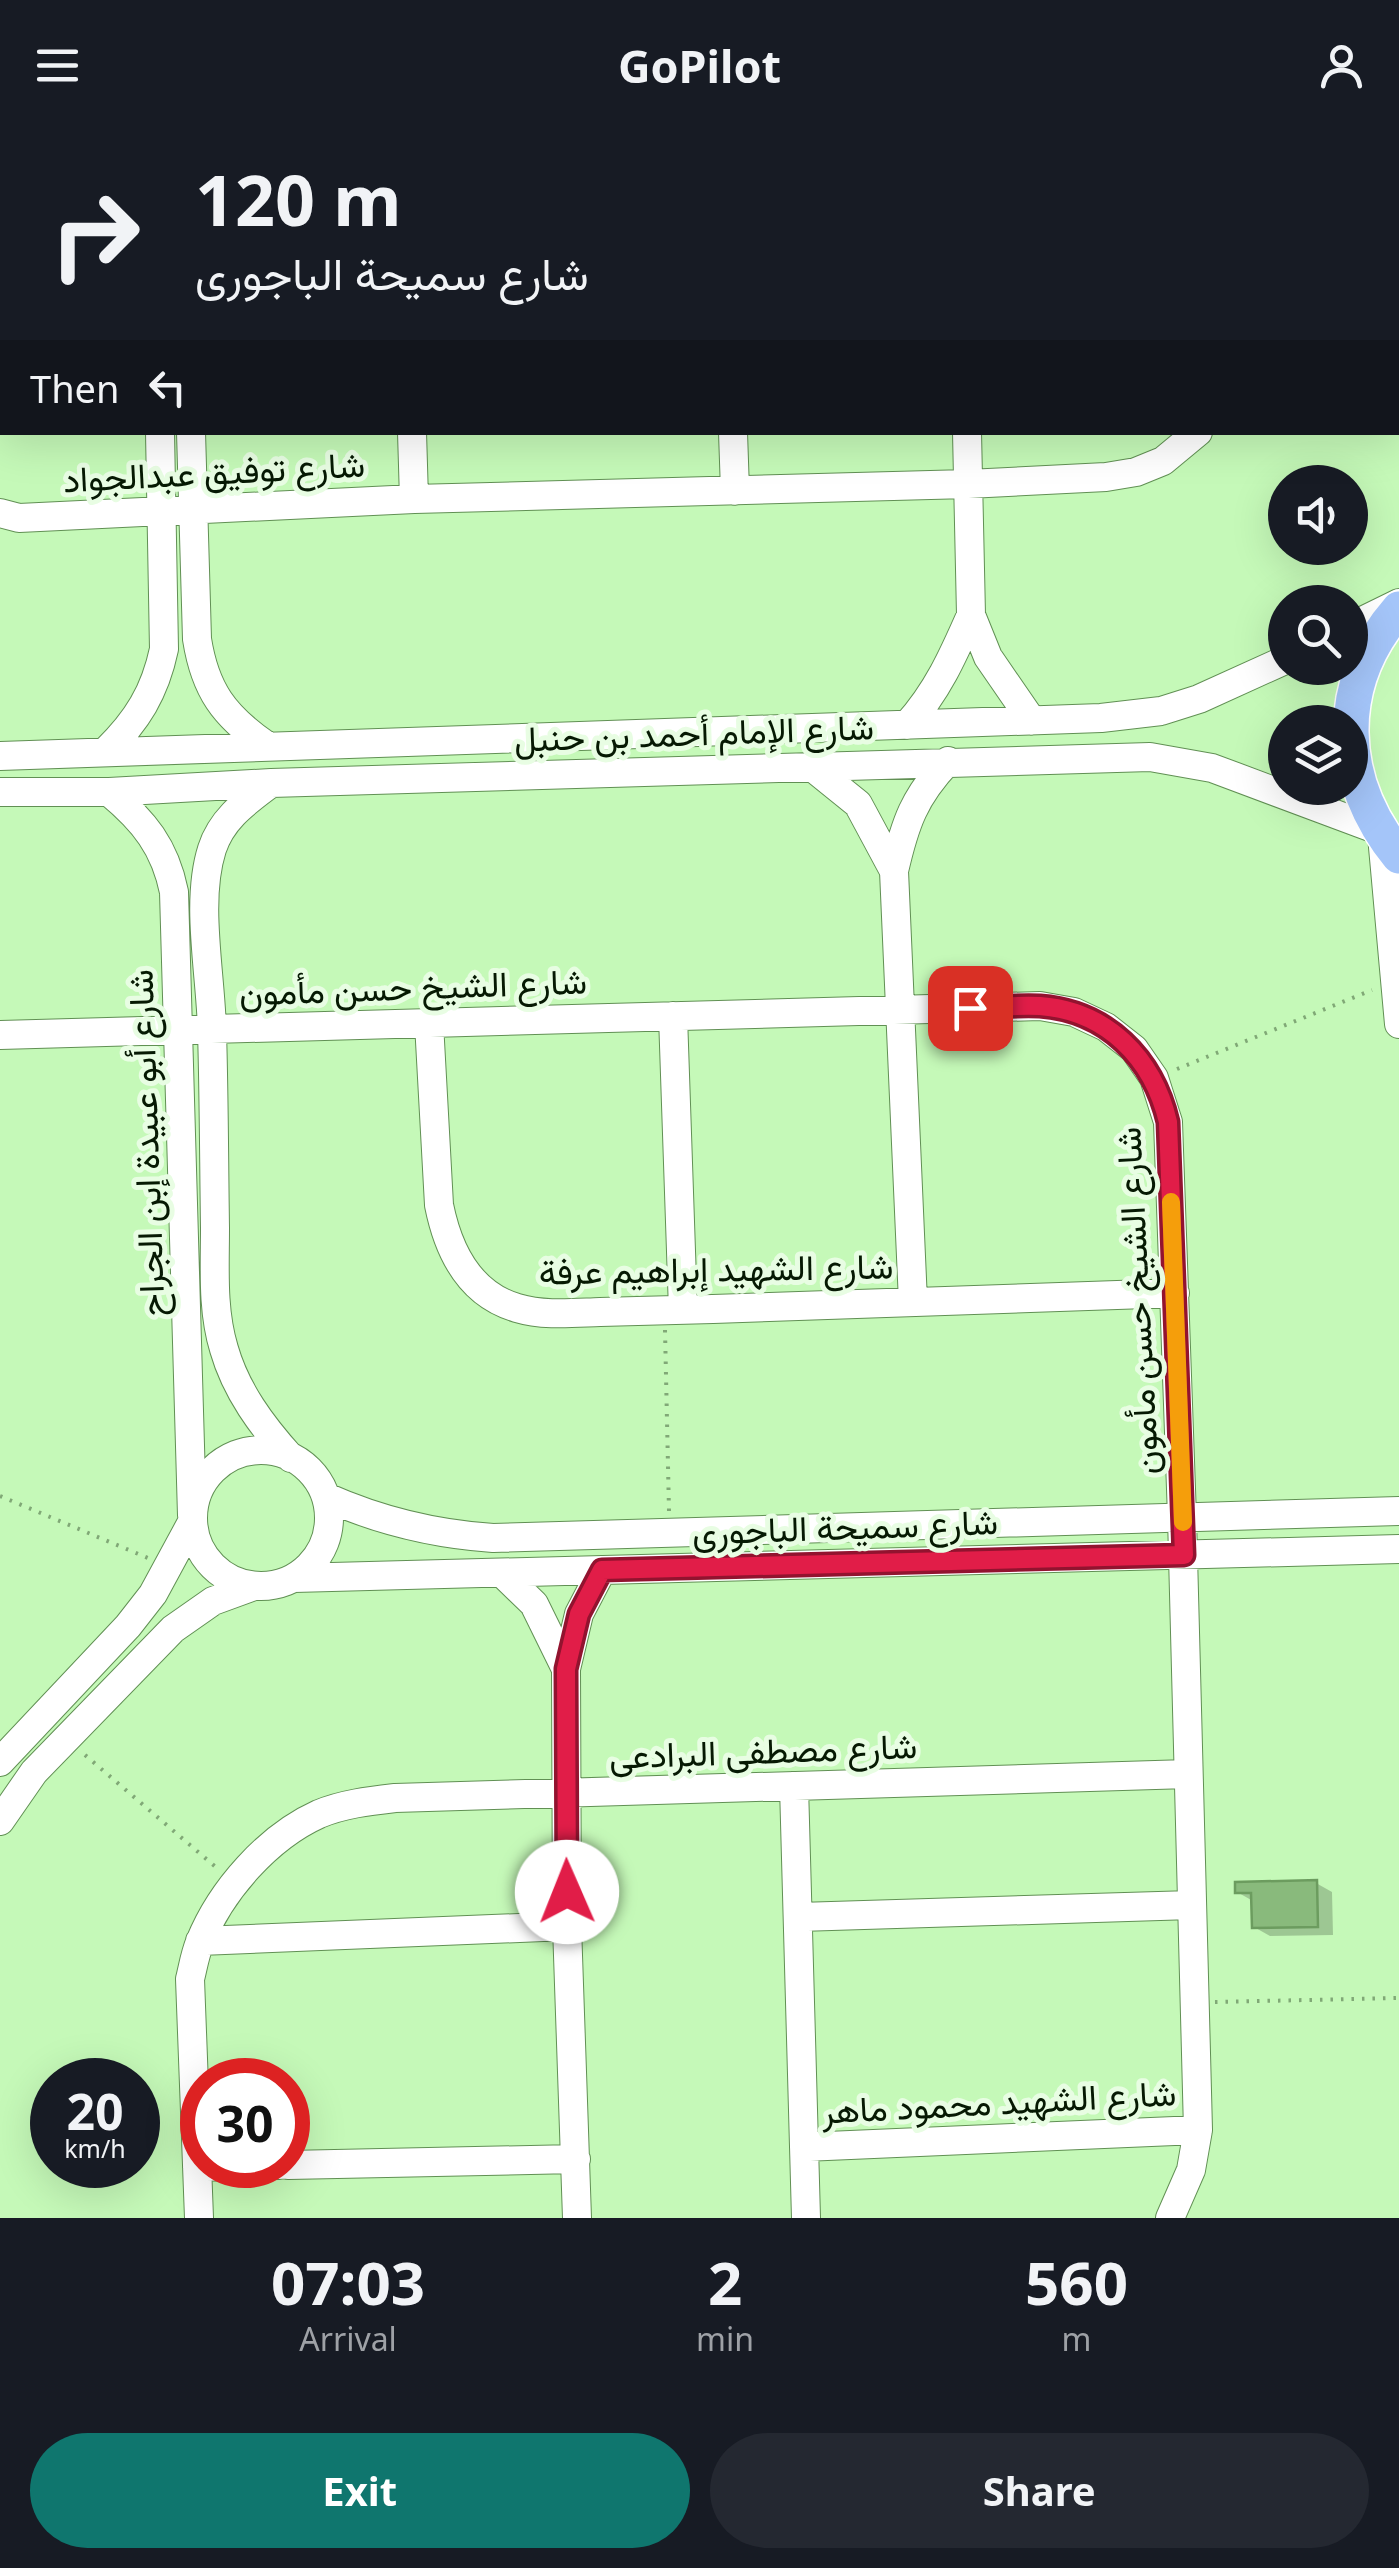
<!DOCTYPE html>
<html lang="en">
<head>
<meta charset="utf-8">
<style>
	:root { --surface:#171b24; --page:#242831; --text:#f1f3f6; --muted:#9ea1a6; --accent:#0f766e }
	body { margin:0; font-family:"Noto Sans",Vazirmatn,sans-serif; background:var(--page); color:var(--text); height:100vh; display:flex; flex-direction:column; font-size:38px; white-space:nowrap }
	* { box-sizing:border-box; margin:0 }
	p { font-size:32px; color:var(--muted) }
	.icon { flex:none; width:55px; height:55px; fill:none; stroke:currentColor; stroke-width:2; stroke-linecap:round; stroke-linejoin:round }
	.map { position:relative; height:2088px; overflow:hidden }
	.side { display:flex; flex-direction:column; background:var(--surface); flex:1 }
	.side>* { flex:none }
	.hud { position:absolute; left:0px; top:0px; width:1400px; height:305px; box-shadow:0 10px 40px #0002; background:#171b24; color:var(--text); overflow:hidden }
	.controls { position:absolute; left:1268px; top:335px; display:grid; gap:20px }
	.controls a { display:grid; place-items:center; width:100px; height:100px; border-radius:50%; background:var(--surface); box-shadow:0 10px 40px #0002; font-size:50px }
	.speed { position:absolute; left:30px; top:1928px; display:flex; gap:20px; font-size:50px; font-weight:700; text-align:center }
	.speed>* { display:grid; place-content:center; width:130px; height:130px; border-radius:50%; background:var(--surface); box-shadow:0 10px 40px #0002; line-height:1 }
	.speed small { font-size:25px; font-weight:400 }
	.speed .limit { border:15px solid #d22; background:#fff; color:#111 }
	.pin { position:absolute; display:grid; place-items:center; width:85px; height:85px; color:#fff; margin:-42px; border-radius:20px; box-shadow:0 5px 15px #0006 }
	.me { position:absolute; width:110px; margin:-55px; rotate:359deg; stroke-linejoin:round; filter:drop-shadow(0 0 8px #0008) }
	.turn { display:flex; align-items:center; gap:35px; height:210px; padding:0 30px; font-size:45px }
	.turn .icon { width:130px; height:130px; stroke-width:2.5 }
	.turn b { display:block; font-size:70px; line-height:85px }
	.then { display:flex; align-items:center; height:95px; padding:0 30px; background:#0003; gap:20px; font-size:38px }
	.eta { display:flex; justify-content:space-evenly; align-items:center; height:170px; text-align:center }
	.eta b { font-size:60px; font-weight:700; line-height:70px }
	.primary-button { display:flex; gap:20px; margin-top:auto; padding:20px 30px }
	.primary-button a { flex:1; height:115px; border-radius:60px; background:var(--accent); color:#fff; font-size:40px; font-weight:700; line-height:115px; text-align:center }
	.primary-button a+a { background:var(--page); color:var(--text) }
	header { display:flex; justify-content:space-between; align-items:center; height:130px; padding:0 30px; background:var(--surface); font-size:45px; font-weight:700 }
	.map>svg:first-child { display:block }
	.shadow { fill:#0003 }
	.building { fill:#89ba7c; stroke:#6c9c5f; stroke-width:2.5 }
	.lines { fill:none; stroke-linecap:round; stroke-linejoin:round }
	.minor-casing { stroke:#619054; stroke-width:30 }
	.major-casing { stroke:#fff; stroke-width:38 }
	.path { stroke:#80a876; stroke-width:4; stroke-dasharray:2.5 8; stroke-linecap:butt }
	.minor { stroke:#fff; stroke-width:28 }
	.major { stroke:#a4c5f9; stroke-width:35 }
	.route-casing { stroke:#92132f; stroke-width:25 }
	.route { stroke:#e11d48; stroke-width:18 }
	.slow { stroke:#f59e0b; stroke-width:18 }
	.labels { text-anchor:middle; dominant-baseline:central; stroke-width:10; stroke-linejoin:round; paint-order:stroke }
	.street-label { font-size:35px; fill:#061903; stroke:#e8fde3 }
</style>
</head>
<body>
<header><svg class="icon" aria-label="menu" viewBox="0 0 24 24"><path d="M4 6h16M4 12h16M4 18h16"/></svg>GoPilot<svg class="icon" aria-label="person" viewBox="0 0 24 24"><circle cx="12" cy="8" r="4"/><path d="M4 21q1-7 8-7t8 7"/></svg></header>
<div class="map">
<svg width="1399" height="2088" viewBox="0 0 1399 2088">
	<rect width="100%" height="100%" fill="#c5f9b8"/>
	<path class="shadow" d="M1316,1753L1332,1762L1333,1805L1270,1806L1254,1797L1253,1771L1237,1762Z"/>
	<path class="building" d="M1317,1750L1318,1797L1252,1798L1251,1763H1235V1752Z"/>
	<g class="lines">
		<g class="minor-casing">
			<path id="minor" d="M196,0L199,2
				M116,2L118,0
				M234,2L236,0
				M1319,2L1320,0
				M0,13H2
				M191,302L197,509C205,560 224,586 266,615
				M412,302L414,369
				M733,302L735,361
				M967,302L971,485L988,527L1032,591
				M0,383L19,388L414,369L968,354L1106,347L1136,342L1163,331L1198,302
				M1350,497L1399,473
				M907,595C937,562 953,526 971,485
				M106,621C137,591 155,562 164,519L160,302
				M0,626L1101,588L1161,581L1199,569L1285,530
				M811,636L858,674L894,741
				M271,653C246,672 222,688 212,719C195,772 211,845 212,901C214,966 214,1032 215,1098C215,1138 212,1180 224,1219C236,1261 262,1296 291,1328
				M0,662H109L271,653L1150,627L1212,638L1378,700
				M109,662C144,691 165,717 174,762L192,1385
				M1382,706L1399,894
				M673,886L683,1180
				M429,893L439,1075C448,1120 469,1164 517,1178C544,1186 572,1183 600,1182C638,1181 675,1180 713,1179C867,1173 1021,1168 1175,1163
				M0,905L1040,876L1074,882L1106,897L1134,919L1154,948L1168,992L1182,1387L1198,2000L1191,2040L1170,2088
				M913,1172L894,741C905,693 914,667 948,631
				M193 1388a68 68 0 1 1 136 0a68 68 0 1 1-136 0Z
				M326,1367C380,1391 433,1404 493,1408L1399,1381
				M502,1443L534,1474L566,1539
				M294,1448L1399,1419
				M0,1632L128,1496L153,1464L192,1392
				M794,1656L806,2088
				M0,1691L34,1642L173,1499L213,1471L254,1456
				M799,1787L1192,1775
				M200,1811L567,1796
				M804,2017L1198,2000
				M288,2035L576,2029
				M197,2037L279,2035
				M199,2088L190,1849C193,1837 195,1824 200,1812C221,1760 268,1707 319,1684C343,1674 369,1671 395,1668L1188,1644
				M577,2088L567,1796L566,1539L579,1484L602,1440"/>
		</g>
		<g class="major-casing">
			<path id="major" d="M1399,479C1333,554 1337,650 1399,726"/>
		</g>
		<path class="path" d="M511,0L513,2
			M885,0V2
			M1398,253H1399
			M1177,939L1372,860
			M665,1200L669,1381
			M0,1366L148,1428
			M85,1625L218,1739
			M1215,1872L1399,1868"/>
		<use href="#minor" class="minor"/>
		<use href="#major" class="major"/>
	</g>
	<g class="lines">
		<g class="route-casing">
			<path id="route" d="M567,1762L566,1539L579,1484L602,1440L1184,1425L1168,992C1153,928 1107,881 1040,876C1017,875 993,877 970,878"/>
		</g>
		<use href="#route" class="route"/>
		<path class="slow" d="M1171,1072L1183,1392"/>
	</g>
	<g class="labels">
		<g class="street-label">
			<text transform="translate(214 341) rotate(-3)">شارع توفيق عبدالجواد</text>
			<text transform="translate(694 602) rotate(-2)">شارع الإمام أحمد بن حنبل</text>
			<text transform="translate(413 856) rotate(-2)">شارع الشيخ حسن مأمون</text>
			<text transform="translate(145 1013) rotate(-92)">شارع أبو عبيدة إبن الجراح</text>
			<text transform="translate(716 1138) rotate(-1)">شارع الشهيد إبراهيم عرفة</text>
			<text transform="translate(1136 1171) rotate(-93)">شارع الشيخ حسن مأمون</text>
			<text transform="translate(845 1396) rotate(-2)">شارع سميحة الباجورى</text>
			<text transform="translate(763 1620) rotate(-2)">شارع مصطفى البرادعى</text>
			<text transform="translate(999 1971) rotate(-3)">شارع الشهيد محمود ماهر</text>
		</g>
	</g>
</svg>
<div class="controls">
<a><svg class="icon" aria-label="sound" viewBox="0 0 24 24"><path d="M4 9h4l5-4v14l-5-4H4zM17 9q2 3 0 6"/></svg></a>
<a><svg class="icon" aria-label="search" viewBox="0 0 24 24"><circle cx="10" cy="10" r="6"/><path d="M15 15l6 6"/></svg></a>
<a><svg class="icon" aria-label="layers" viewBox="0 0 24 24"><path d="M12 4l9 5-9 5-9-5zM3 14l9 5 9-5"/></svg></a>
</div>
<div class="speed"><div>20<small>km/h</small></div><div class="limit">30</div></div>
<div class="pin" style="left:970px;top:878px;background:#d93025"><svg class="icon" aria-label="arrive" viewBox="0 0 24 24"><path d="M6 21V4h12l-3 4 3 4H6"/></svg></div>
<svg class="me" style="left:567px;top:1762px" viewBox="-20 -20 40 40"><circle r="19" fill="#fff"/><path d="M0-13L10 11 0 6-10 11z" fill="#e11d48"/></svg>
<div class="hud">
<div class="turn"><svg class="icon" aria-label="right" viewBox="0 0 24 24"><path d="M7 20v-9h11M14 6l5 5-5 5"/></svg><div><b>120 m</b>شارع سميحة الباجورى</div></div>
<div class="then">Then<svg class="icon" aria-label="left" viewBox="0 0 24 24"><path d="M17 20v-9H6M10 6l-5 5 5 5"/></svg></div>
</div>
</div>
<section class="side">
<div class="eta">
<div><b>07:03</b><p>Arrival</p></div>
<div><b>2</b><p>min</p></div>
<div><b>560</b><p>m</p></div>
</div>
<div class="primary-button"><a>Exit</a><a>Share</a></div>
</section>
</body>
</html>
